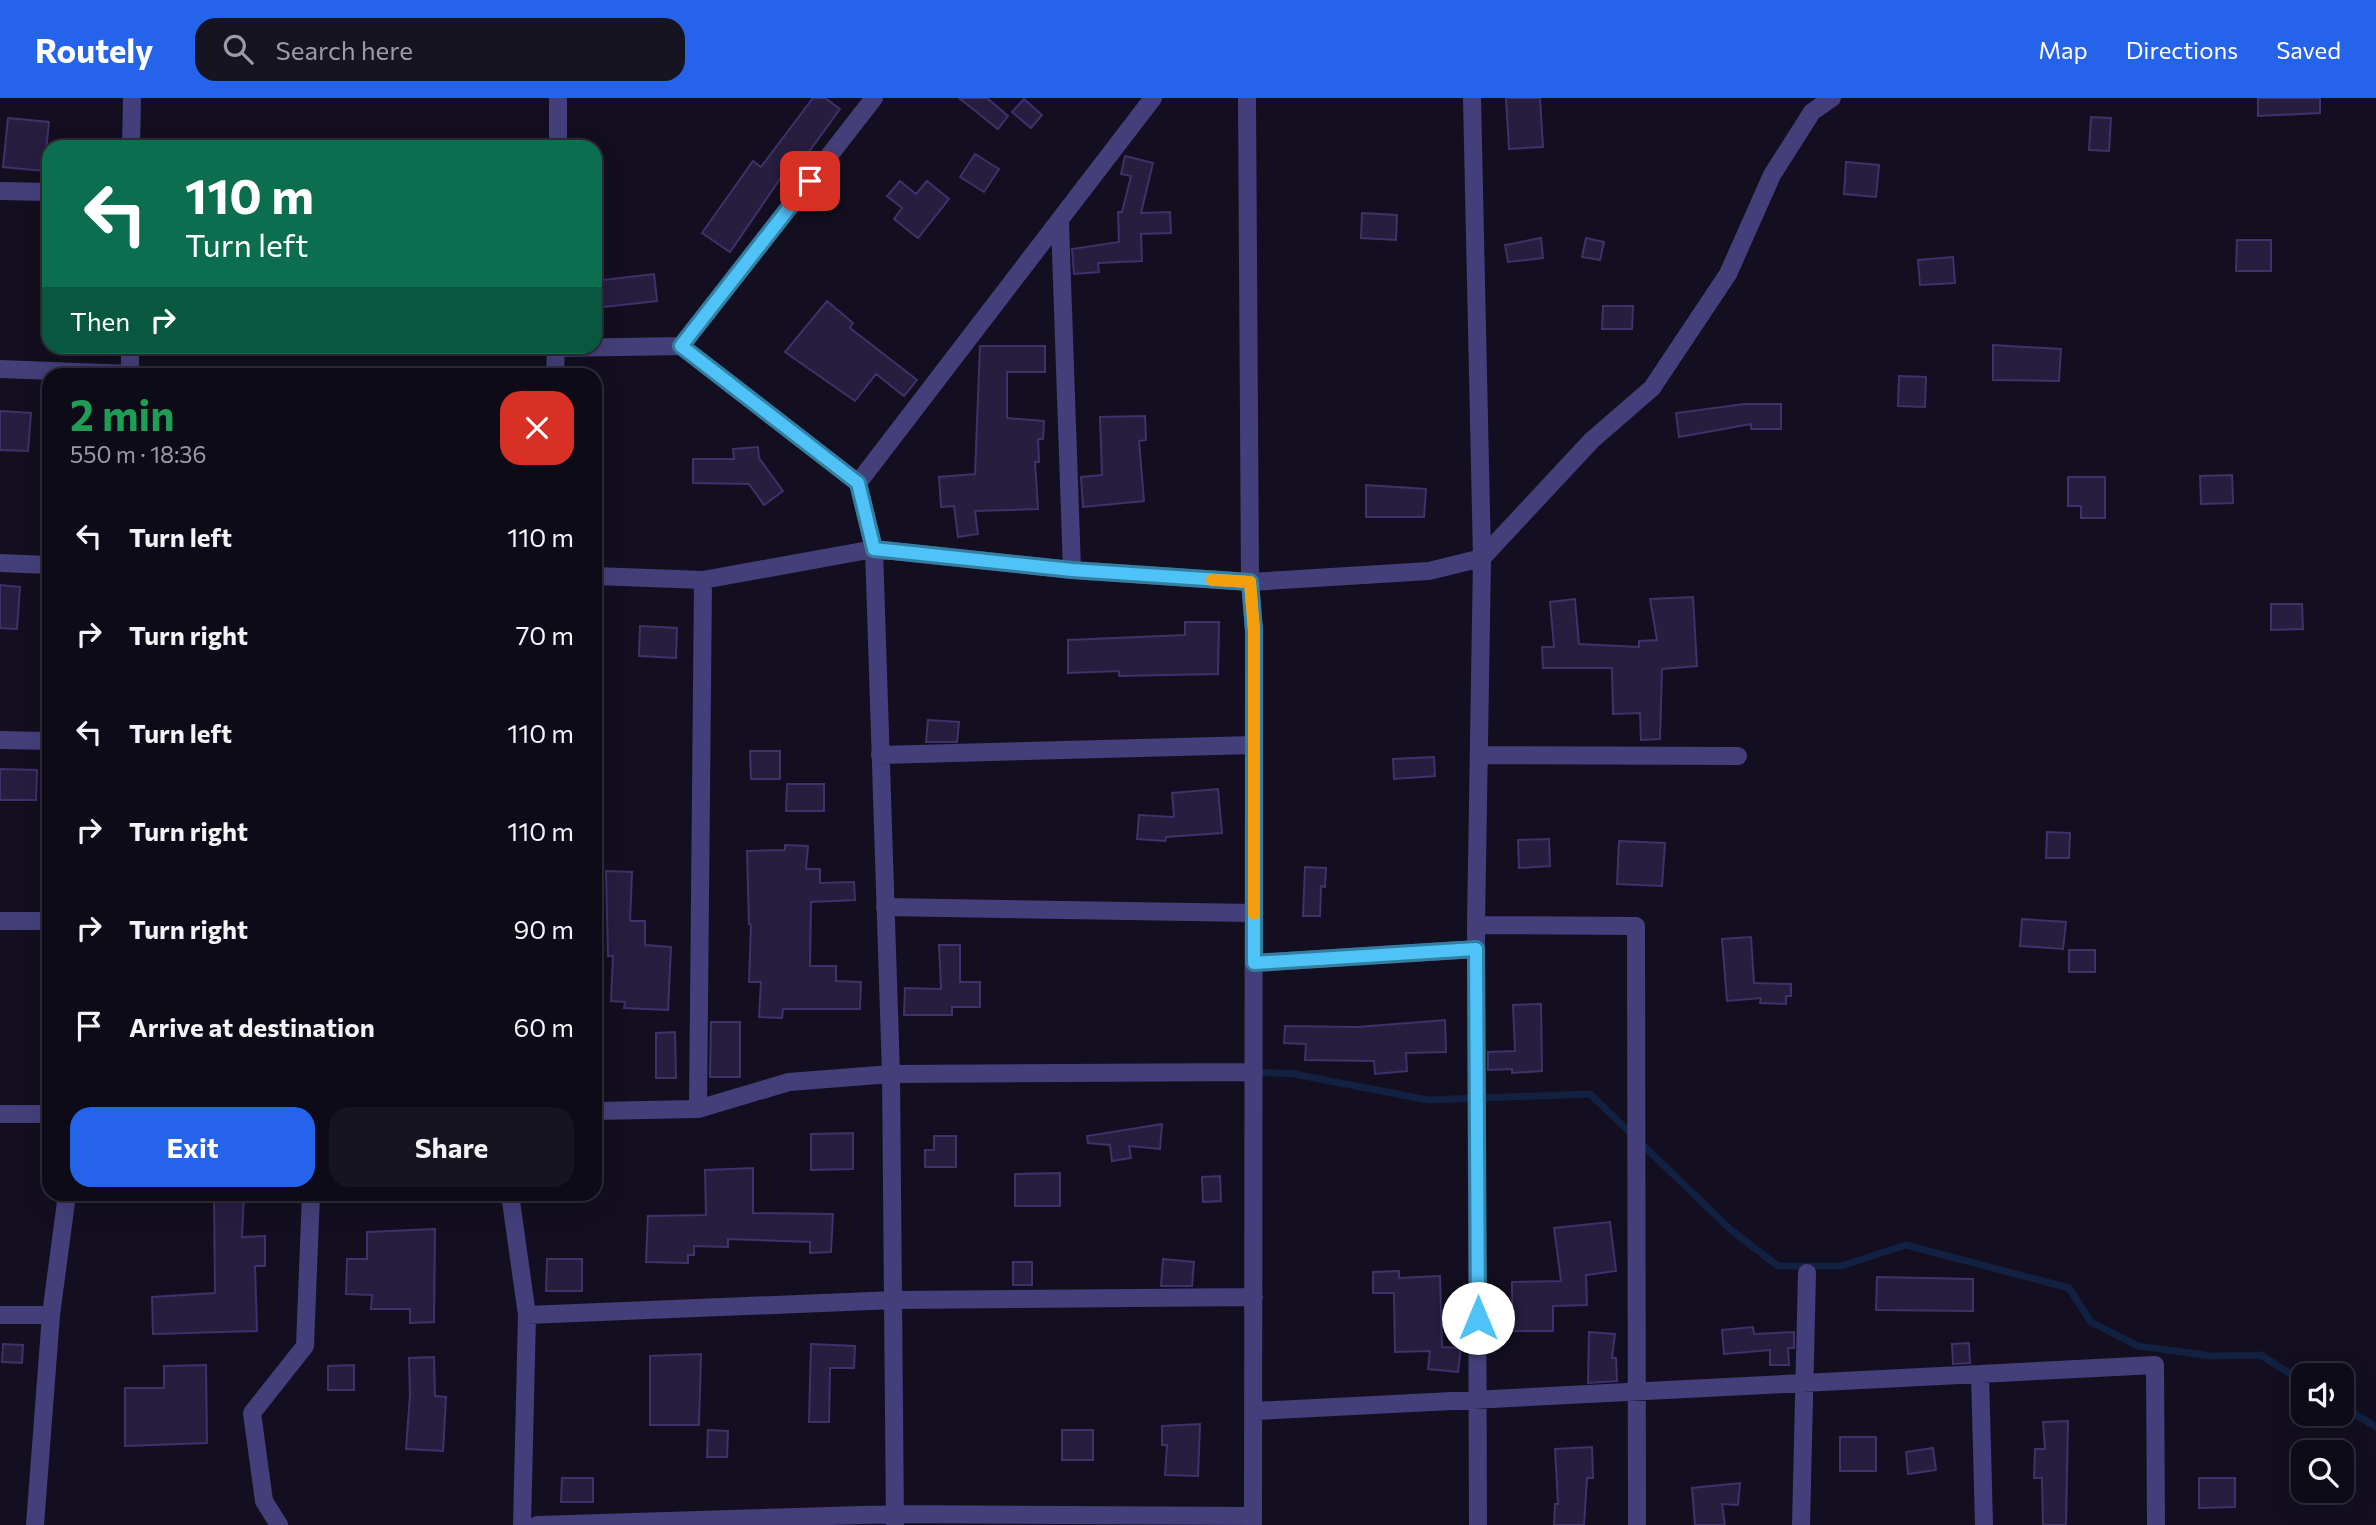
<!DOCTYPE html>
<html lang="en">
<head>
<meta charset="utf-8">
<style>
	:root { --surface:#0e0b18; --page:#171421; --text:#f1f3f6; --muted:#9b9ba2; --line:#2e2b37; --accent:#2563eb }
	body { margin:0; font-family:Commissioner,sans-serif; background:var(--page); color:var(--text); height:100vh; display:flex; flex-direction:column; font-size:26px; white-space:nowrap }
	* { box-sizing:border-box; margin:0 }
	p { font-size:23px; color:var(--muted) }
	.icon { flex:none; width:38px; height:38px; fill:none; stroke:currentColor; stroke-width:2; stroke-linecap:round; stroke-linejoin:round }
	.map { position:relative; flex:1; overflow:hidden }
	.side { position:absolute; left:42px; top:270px; width:560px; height:833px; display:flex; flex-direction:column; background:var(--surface); border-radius:21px; box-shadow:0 7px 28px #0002,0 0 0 2px var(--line) }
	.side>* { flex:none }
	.hud { position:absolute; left:42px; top:42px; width:560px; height:214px; border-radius:21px; box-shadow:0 7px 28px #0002,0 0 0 2px var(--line); background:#0b6e4f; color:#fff; overflow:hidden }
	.buttons { position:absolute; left:2291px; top:1265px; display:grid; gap:14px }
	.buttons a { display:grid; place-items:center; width:63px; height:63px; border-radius:14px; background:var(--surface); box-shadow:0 7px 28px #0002,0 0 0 2px var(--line); font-size:35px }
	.pin { position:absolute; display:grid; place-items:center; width:60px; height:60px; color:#fff; margin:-30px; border-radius:14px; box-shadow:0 4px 10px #0006 }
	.me { position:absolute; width:77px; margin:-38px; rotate:0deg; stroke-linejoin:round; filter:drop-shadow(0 0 5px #0008) }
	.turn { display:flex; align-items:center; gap:24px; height:147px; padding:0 28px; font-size:32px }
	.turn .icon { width:91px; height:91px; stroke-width:2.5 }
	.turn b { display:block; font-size:49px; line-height:60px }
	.then { display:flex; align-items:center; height:66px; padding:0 28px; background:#0003; gap:14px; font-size:26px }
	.round { display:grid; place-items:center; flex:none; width:74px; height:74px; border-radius:21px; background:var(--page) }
	.head { display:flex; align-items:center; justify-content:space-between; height:119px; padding:0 28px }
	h1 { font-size:42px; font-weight:700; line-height:52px; color:#1e9e55 }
	.button { display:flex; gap:14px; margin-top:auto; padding:14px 28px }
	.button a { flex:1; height:80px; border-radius:21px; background:var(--accent); color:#fff; font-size:28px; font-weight:700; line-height:80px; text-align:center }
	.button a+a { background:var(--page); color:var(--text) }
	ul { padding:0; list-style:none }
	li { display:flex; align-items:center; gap:21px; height:98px; padding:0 28px }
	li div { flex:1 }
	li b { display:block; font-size:26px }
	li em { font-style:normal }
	header { display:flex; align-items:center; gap:42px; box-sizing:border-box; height:98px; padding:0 35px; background:var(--accent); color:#fff }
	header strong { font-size:33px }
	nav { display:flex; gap:38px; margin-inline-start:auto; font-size:24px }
	.search { width:490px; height:63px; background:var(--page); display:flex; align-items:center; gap:18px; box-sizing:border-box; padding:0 24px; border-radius:21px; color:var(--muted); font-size:26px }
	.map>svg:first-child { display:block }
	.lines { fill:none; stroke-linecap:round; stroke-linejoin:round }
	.stream { stroke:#122141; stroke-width:7 }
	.building { fill:#261d3f; stroke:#3f3169; stroke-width:2 }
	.minor { stroke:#443f7a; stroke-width:18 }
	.route-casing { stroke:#337fa1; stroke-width:18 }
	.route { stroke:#4fc3f7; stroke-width:12 }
	.slow { stroke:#f59e0b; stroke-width:12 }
</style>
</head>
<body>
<header>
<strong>Routely</strong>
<div class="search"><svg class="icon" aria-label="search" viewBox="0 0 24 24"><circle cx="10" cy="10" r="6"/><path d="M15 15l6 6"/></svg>Search here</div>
<nav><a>Map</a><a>Directions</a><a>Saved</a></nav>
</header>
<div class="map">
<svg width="2376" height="1427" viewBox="0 0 2376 1427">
	<rect width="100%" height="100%" fill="#130f20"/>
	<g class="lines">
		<path class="stream" d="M1256,974L1294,976L1428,1002L1590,996L1731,1132L1778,1168H1841L1906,1147L2069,1190L2091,1224L2138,1248L2211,1258L2261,1257L2303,1284
			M2342,1308L2376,1329"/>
	</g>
	<path class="building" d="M813,0H825L840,11L797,70L791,65L730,154L702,135L753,63L761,69Z
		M959,0H987L1008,18L998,31Z
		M1506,0H1540L1543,49L1509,51Z
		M2258,0H2320V15L2258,18Z
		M1024,1L1042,17L1031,30L1012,14Z
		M2091,19L2111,20L2109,53L2089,52Z
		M8,20L49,24L44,73L3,69Z
		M975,56L999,71L984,94L960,79Z
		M1125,58L1153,65L1141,115L1170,114L1171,135L1141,136L1142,163L1098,165L1099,174L1074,176L1072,151L1119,144L1118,114H1122L1131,78L1121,76Z
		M1846,64L1879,67L1876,99L1844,96Z
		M900,83L916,96L927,83L949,101L918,140L894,121L902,110L887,98Z
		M1362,115L1397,117L1396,142L1361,140Z
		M1541,140L1543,160L1508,164L1505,147Z
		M1586,140L1604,144L1600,162L1582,159Z
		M2237,142H2271V173H2236Z
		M1953,159L1955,185L1920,187L1918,162Z
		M654,176L657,203L595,210V183Z
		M827,203L853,225L850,230L917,282L904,298L876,276L855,303L785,254Z
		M1603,208H1633L1632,231H1602Z
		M1993,247L2061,251L2059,283L1993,282Z
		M980,248H1045V274H1007V320L1044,323L1043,341H1038L1039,364H1035L1038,411L975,413L978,436L958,439L954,408L941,409L939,379L975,376Z
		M1899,278L1926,279L1925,309L1898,308Z
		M1744,306H1781V331H1751V326L1679,339L1676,315Z
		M0,313L31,315L28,353L0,352Z
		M1145,318L1146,342L1139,343L1144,403L1083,409L1081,379L1102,377L1100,319Z
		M758,349L759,360L783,393L764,407L749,386L693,385V361H734L733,351Z
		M2232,377L2233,405L2201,406L2200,378Z
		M2068,379H2105V420H2081V408H2068Z
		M1366,387L1426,391L1424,419H1366Z
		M0,487L20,489L17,531L0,530Z
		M1693,499L1697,568L1662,571L1660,641L1641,642L1640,615L1613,616L1612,570H1543L1542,549H1554L1550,504L1575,501L1579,546L1639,549V543L1657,542L1650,501Z
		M2271,506H2302L2303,531L2271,532Z
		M1185,524H1219L1218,576L1119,578V573L1068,575V542L1185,537Z
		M640,528L677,530L676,560L639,558Z
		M928,622L959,624L957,644H926Z
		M750,653H780V681H751Z
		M1434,659L1435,678L1394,681L1393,661Z
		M0,671L37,672L36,702H0Z
		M787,686H824V713H786Z
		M1218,691L1222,735L1166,739L1165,743L1137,741L1139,717L1174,719L1172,695Z
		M2047,734L2070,735L2069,760H2046Z
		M1549,741L1550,768L1519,770L1518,742Z
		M1619,743L1665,745L1662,788L1617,786Z
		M785,747L808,748L806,771H820V785L854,784L855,802L811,804L810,868H836V883L861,884L860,911H783L782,920L759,919L761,884H749L751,827L749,826L747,753L785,752Z
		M1305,769L1326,770L1325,789L1321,788L1320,818H1303Z
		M606,773L632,774L630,823H645V847L671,849L668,912L624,910L625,904L611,903L613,858H608Z
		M2022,821L2066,824L2063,851L2020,848Z
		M1751,839L1754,885L1791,886V898H1786V906L1760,905L1761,900L1727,903L1722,841Z
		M939,847H960V884H980V909H952V917H904L905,890L941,891Z
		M2069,852H2095V874H2069Z
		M1541,906L1542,973L1512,975V971L1488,972V954L1515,953L1513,907Z
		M1445,922L1446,954L1406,955L1407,973L1375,976L1374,963L1305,962L1306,946L1284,945L1285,928L1357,929Z
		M711,924H740V979H710Z
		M675,934L676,980H656V935Z
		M1162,1026L1160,1051L1129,1048L1131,1060L1112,1063L1110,1047L1088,1045L1087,1038Z
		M853,1035V1071L811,1072V1036Z
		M934,1038H956V1069H925V1052H934Z
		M753,1070V1115L833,1116L831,1154L810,1155V1144L728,1141V1149L694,1148V1157H688V1165L646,1164L648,1118L706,1117L705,1072Z
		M1060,1075V1108H1015V1076Z
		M1220,1078L1221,1103L1203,1104L1202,1079Z
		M214,1096H244L242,1139L265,1138V1168H255L257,1233L153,1236L152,1199L215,1195Z
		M1610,1124L1616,1173L1586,1177L1587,1207L1553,1208V1233H1512V1184L1561,1183L1554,1130Z
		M435,1131L434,1224L410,1225V1211H371L372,1197L346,1196L347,1161H367V1134Z
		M547,1161H582V1193H546Z
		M1163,1161L1194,1164L1192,1188H1161Z
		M1013,1164H1032V1187H1013Z
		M1399,1173V1180L1440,1178L1442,1249L1461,1250L1458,1274L1428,1271L1430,1253L1395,1254L1394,1195H1373V1174Z
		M1877,1179L1973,1181V1213L1876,1212Z
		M1753,1229L1754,1236L1794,1234V1250H1788L1789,1267H1770V1252L1724,1256L1722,1232Z
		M1589,1234L1615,1236L1612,1260H1616L1617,1283L1588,1285Z
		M1969,1245L1970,1265L1953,1266L1952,1246Z
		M3,1246L23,1247L22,1265L2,1264Z
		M811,1246L855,1248L854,1270H830L829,1324H809Z
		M701,1256L699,1327H650V1258Z
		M434,1259L435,1298L446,1299L443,1353L406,1351L410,1297L409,1260Z
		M206,1267L207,1345L125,1348V1290H164V1268Z
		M354,1267V1292H328V1268Z
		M2068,1323L2066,1427H2043L2042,1380H2034L2035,1351H2045L2043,1324Z
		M1200,1326L1198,1378L1165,1377L1167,1347H1162V1328Z
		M708,1332L728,1333L727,1359H707Z
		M1062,1332H1093V1362H1062Z
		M1840,1339H1876V1373H1840Z
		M1592,1349L1593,1380H1587L1584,1427H1554L1555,1406H1558L1555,1351Z
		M1933,1350L1936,1372L1908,1376L1906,1354Z
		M562,1380H593V1404H561Z
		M2199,1380H2235V1409L2199,1410Z
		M1740,1385L1738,1407L1722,1406L1725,1427H1695L1692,1390Z"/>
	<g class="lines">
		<path class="minor" d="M1247,0L1250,484L1254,533L1253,1427
			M1472,0L1482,460L1476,827L1478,1427
			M131,49L132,0
			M558,49V0
			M0,93L49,94
			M1060,125L1072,472
			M681,248L874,0
			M556,250L681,248L858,385L874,451L891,976L895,1427
			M0,271L130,276
			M130,276V248
			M555,276L556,248
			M858,385L1153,0
			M0,465L49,467
			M595,478L703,482L874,451L1072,472L1250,484L1429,473L1482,460L1592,342L1652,290L1728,176L1772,77L1812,14L1832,0
			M0,642L49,643
			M880,657L1254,647
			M1479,657L1738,658
			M885,809L1254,815
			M0,823H49
			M1476,827L1636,828L1637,1427
			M1254,865L1476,851
			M698,1011L703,482
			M595,1013L698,1011L789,984L891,976L1254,974
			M0,1016H49
			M510,1096L527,1217L522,1427
			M0,1217H51
			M527,1217L895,1202L1254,1199
			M1980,1276L1984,1427
			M1255,1313L2155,1267L2156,1427
			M35,1427L51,1217L67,1096
			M279,1427L264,1403L252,1315L305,1248L311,1096
			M537,1427L895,1416L1253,1418
			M1801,1427L1807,1175"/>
	</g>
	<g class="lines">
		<g class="route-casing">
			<path id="route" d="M810,83L681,248L858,385L874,451L1072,472L1250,484L1254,533V865L1476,851L1478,1220"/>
		</g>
		<use href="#route" class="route"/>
		<path class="slow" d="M1212,482L1250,484L1254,533V816"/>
	</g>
</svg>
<div class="buttons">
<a><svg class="icon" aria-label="sound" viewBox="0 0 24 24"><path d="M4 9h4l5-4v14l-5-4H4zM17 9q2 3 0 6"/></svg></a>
<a><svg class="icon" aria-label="search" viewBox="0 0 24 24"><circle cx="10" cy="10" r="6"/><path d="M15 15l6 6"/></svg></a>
</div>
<div class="pin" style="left:810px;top:83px;background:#d93025"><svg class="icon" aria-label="arrive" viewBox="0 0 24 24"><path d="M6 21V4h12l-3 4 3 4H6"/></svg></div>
<svg class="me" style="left:1478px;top:1220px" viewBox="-20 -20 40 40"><circle r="19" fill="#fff"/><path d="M0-13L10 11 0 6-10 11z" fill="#4fc3f7"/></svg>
<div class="hud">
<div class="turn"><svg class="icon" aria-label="left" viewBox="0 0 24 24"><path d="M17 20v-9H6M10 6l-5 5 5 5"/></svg><div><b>110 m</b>Turn left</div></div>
<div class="then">Then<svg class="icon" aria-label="right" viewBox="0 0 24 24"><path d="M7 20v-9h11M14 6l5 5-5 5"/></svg></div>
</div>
<section class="side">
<div class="head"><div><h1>2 min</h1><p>550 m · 18:36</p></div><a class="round" style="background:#d93025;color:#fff"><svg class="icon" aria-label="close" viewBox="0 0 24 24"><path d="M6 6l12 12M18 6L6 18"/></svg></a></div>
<ul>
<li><svg class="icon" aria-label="left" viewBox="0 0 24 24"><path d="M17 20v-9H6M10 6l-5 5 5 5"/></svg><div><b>Turn left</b></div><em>110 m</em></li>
<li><svg class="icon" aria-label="right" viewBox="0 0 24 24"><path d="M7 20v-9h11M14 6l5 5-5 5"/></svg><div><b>Turn right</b></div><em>70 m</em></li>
<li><svg class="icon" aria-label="left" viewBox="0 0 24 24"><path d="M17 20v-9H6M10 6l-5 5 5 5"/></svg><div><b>Turn left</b></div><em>110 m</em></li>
<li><svg class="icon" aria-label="right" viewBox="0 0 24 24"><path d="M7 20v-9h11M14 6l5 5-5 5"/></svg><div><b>Turn right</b></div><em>110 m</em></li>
<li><svg class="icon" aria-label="right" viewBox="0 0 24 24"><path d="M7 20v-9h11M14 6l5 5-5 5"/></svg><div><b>Turn right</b></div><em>90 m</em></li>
<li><svg class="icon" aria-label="arrive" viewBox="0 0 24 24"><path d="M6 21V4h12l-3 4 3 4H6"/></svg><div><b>Arrive at destination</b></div><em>60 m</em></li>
</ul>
<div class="button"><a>Exit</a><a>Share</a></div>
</section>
</div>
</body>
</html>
